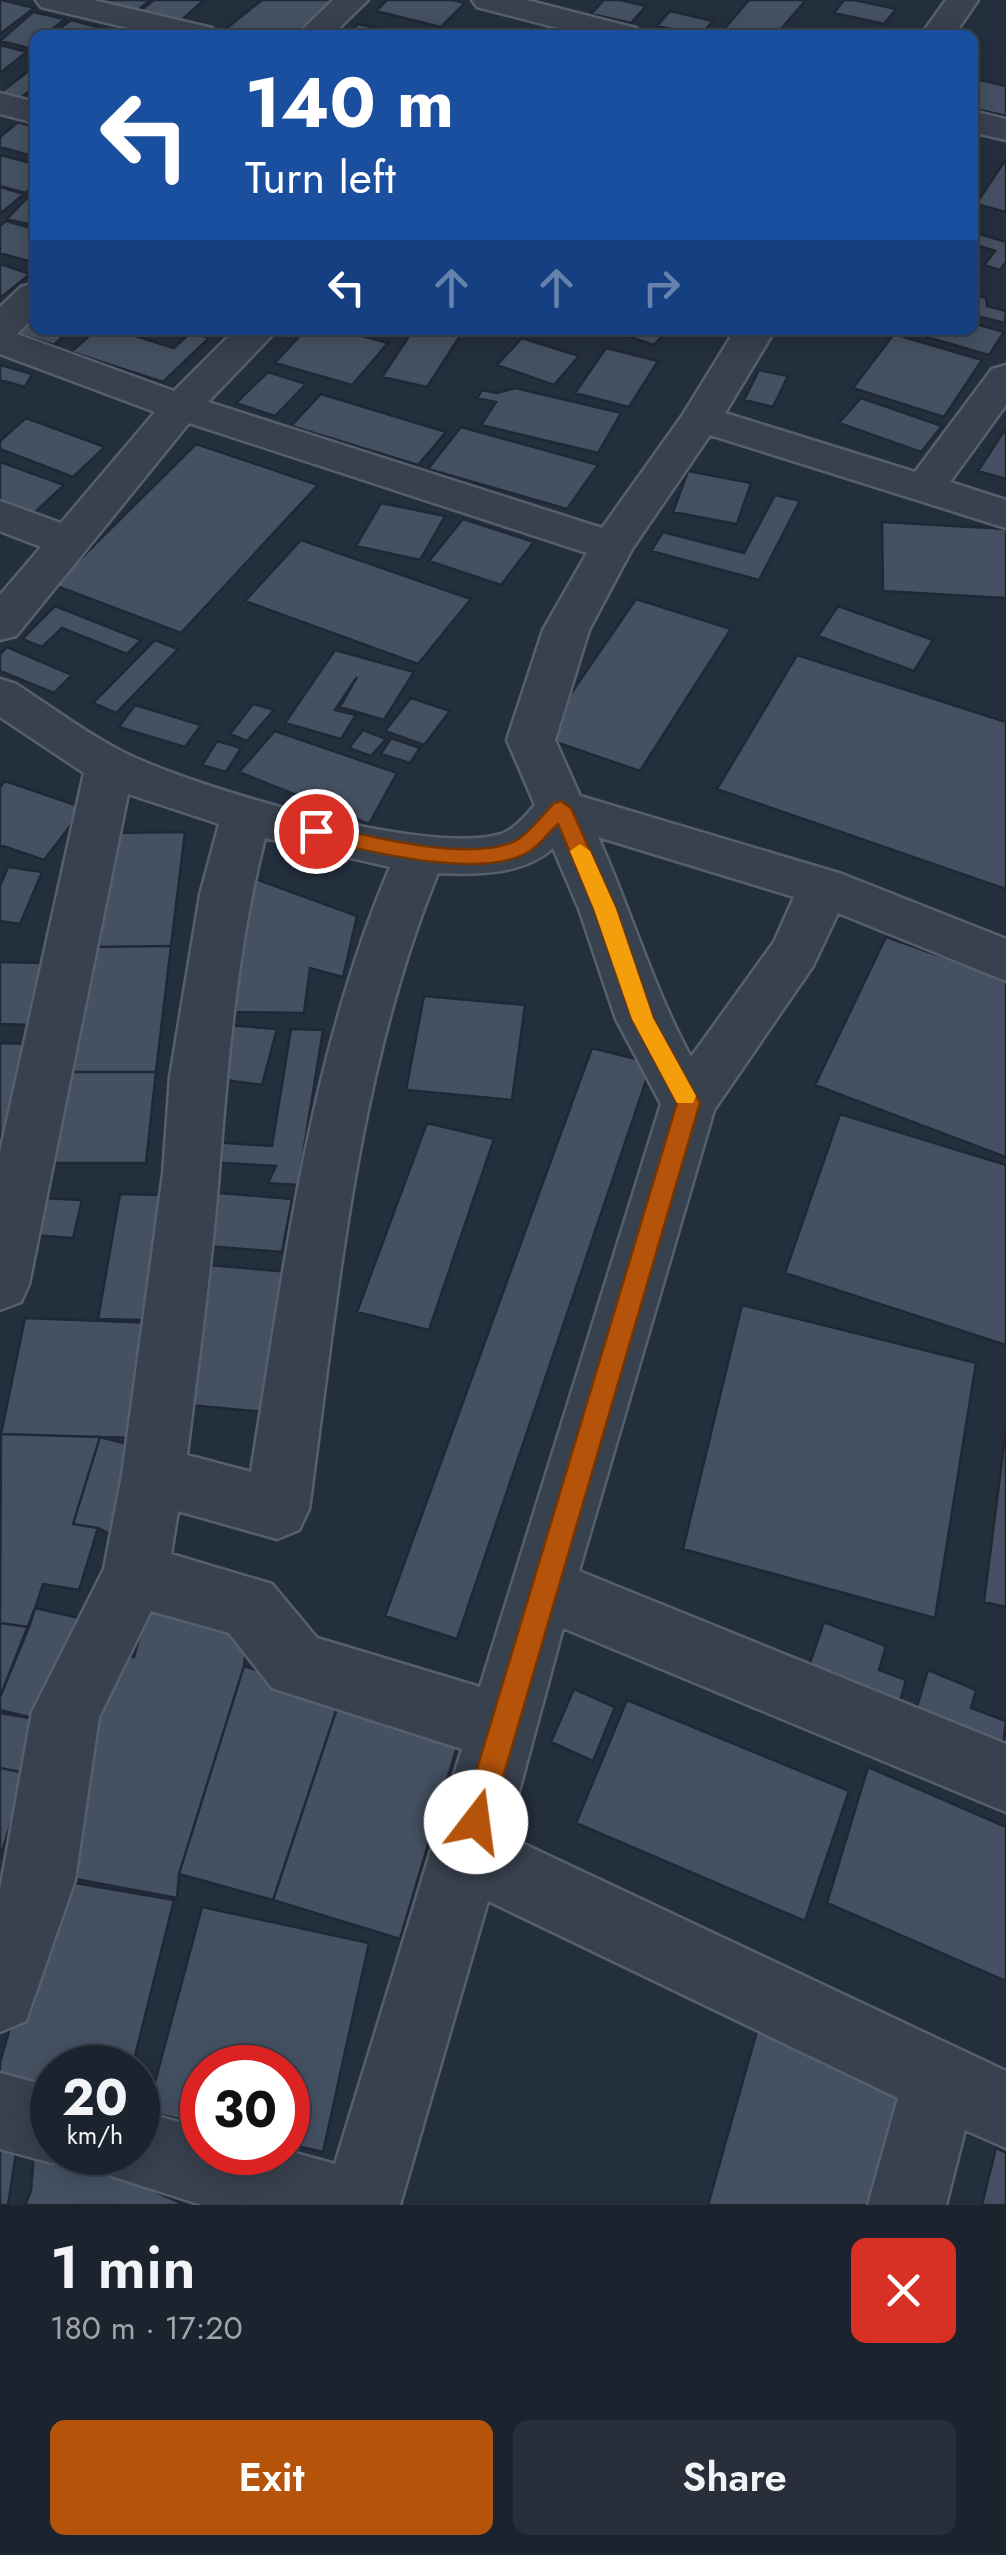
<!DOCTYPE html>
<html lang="en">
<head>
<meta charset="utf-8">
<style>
	:root { --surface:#1b232e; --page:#282f3a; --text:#f1f3f6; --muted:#a0a4aa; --line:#39404a; --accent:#b45309 }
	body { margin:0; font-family:Jost,sans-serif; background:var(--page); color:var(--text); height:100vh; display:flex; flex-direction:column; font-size:38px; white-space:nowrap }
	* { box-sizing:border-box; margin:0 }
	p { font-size:32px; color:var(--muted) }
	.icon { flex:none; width:55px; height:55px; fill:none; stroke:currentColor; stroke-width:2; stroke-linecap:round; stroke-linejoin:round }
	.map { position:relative; height:2205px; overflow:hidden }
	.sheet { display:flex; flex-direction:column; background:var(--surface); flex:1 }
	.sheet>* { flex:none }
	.hud { position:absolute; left:30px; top:30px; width:948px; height:305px; border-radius:15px; box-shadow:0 5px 25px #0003,0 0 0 2px var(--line); background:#1a4fa0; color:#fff; overflow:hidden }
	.speed { position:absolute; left:30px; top:2045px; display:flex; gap:20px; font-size:50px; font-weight:700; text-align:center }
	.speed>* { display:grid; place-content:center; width:130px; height:130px; border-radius:50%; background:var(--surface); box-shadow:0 5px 25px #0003,0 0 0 2px var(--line); line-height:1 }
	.speed small { font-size:25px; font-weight:400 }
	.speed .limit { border:15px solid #d22; background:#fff; color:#111 }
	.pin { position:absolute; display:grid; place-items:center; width:85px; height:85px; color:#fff; margin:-42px; border:5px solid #fff; border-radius:50%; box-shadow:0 2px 10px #0007 }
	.me { position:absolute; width:110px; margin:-55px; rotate:15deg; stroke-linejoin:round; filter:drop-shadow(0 0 8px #0008) }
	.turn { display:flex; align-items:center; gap:35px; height:210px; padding:0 50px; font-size:45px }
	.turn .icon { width:130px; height:130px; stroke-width:2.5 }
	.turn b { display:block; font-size:70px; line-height:85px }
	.lanes { display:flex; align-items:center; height:95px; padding:0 50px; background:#0003; justify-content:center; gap:50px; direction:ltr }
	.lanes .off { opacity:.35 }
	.round { display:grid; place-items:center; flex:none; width:105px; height:105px; border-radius:15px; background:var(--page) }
	.headline { display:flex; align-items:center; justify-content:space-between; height:170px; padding:0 50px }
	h1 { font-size:60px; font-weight:600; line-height:75px }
	.cta { display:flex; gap:20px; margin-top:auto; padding:20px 50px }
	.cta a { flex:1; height:115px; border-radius:15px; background:var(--accent); color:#fff; font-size:40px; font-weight:600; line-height:115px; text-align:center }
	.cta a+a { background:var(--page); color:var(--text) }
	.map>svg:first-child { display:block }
	.building { fill:#455162; stroke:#1f2835; stroke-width:2.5 }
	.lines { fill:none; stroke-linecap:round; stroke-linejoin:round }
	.minor-casing { stroke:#565f6c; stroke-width:5 }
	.minor { fill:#38414e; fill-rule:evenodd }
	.route { fill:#b45309; stroke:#753606; stroke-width:2.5 }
	.slow { fill:#f59e0b }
</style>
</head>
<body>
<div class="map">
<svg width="1006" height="2205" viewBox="0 0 1006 2205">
	<rect width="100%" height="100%" fill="#242f3e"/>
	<path class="building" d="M0,0H2L34,8L0,34Z
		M99,0H150L137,11Z
		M154,0H204L176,25L135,15Z
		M262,0H346L303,35H239L223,31Z
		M387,0H452L465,3L441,27L376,11Z
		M604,0H620L646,6L631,23L591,14Z
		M749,0H802L805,1L776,35H719Z
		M844,0H854L896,9L884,24L834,13Z
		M670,11L713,21L701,35L657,26Z
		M33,12L65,19L45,35H35V43L29,48L0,41Z
		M71,20L109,30L103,35H51Z
		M358,24L407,35H347Z
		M0,45L27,52L0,73Z
		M35,66V87L19,99L0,93Z
		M972,78L1006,86V116L972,108Z
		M18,122L35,127V157L0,147V137Z
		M0,155L35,164V185L25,193L0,186Z
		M1006,159V212L976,204Z
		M0,187L24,194L0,214Z
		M27,198L35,201V226L7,219Z
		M6,221L35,229V263L0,253V226Z
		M980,234L1006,242V262L1000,270L984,265L995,251L973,244Z
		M0,264L30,274L0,298Z
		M972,294L986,298L987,306L1006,311L1005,323L972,315Z
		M35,306V330H70L54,345L8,330Z
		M972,323L1004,332L989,355L906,331L972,330Z
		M83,330H116L174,348L191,332L209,338L163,382L71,352L90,335Z
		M305,330H341L388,343L352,385L275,363Z
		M413,330L460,336L427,387L382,377Z
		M609,330H667L654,345Z
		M894,334L982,360L944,417L853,388Z
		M522,338L579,356L554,385L497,365Z
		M606,348L658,361L629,407L575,393Z
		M0,365L32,374L25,387L0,380Z
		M759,370L788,376L773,407L744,400Z
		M268,372L306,384L275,416L236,403Z
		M515,388L621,413L598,453L481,425L496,402L477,398L482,390L497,393Z
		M321,394L446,432L418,465L291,426Z
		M861,398L942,426L921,452L839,423Z
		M26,418L105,447L73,477L0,449V441Z
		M461,427L598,465L567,509L428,469Z
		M1006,428V479L978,471Z
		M196,444L318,485L181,633L54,585Z
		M0,462L64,485L31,516L0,504Z
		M688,471L751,483L737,524L673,512Z
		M775,495L800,501L759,580L651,551L663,532L744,553Z
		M381,503L445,516L420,560L356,546Z
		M463,519L534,542L501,585L429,561Z
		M882,522L1006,529V598L883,591Z
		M301,540L471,599L418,664L245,601Z
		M636,599L731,629L640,771L541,737Z
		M55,606L141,640L127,654L62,628L42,647L22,639Z
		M838,606L933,640L914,671L818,636Z
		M155,640L178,649L116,713L93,703Z
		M7,647L72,675L54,693L0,671V654Z
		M335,650L414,672L384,720L340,707L357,677L335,710L356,715L341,739L285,723Z
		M797,655L1006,722V889L717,789Z
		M411,698L450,711L424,745L385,731Z
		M253,704L274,710L247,741L230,734Z
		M135,705L201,725L185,747L119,727Z
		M363,730L386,739L371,756L349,748Z
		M275,731L397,773L369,824L239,772Z
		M391,738L420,748L410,763L381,754Z
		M217,741L241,748L226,772L202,765Z
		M5,781L84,808L44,860L0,845V787Z
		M185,832L171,946L86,947L103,833Z
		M8,867L42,872L20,924L0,921V886Z
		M250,877L357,916L343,977L310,968L304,1013L230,1012Z
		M886,937L1006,979V1157L815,1085Z
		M171,946L156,1072H66L86,947Z
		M0,962L44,963L32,1025L0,1024Z
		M424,996L525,1005L512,1100L406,1090Z
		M226,1025L277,1029L262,1085L212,1078Z
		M291,1029L323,1030L298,1185L268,1183L276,1166L208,1162L211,1142L272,1146Z
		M0,1043L30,1044L0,1165Z
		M592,1048L652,1063L457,1639L385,1616Z
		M66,1072H156L146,1163H52Z
		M840,1114L1006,1165V1345L785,1273Z
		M427,1123L494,1139L429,1330L357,1312Z
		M207,1192L292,1199L282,1252L195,1245Z
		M120,1194L162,1195L142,1320L98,1319Z
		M42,1198L82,1200L73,1238L33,1235Z
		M208,1265L290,1272L264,1412L178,1404Z
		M742,1305L976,1363L935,1618L683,1549Z
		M25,1318L154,1323L135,1438L1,1434Z
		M1006,1429V1607L984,1602Z
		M1,1434L100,1437L73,1524L98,1528L79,1590L43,1584L29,1627L0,1623Z
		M100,1437L147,1449L120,1539L98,1528L73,1524Z
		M150,1599L250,1617L244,1666L179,1874L177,1898L49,1874L115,1654L134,1657Z
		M35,1608L79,1618L41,1720L0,1710V1697Z
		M824,1622L886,1646L879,1670L906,1680L895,1719L803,1683Z
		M0,1623L29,1627L0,1697Z
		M244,1666L340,1699L273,1900L179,1874Z
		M928,1670L976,1690L971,1708L1006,1721L1001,1763L911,1726Z
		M574,1689L615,1707L593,1761L551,1742Z
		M340,1699L461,1733L400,1939L273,1900Z
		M627,1700L849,1791L805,1921L576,1823Z
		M0,1713L41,1720L26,1773L0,1768Z
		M868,1767L1006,1827V1981L827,1903Z
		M0,1768L26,1773L0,1858Z
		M52,1879L174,1900L132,2068H52V2087L0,2077V2063Z
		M202,1907L369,1943L323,2152L288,2144V2068H202V2124L147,2112Z
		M757,2031L909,2094L882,2205H708Z
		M0,2132L18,2140L8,2205H0Z
		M35,2139L52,2146V2152H66L185,2205H25L31,2191Z
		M996,2148L1006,2153V2205H982Z"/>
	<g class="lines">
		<g class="minor-casing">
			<path id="minor" d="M36,0H93L212,28L216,35H158L41,7Z
				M333,0H368L332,35H297Z
				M472,0H526L636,28L640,35H585L477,7Z
				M946,0H978L954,35H921Z
				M0,93L35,102V123L0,114Z
				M972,111L1006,119V140L972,132Z
				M35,283V316L17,334L174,391L235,330H277L208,402L602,528L682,416L735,330H775L725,413L915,472L992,369L1006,365V405L950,482L1006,500V528L710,435L632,549L589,630L555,740L580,796L842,874L1006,939V981L838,913L813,966L714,1110L579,1571L1006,1744V1812L563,1628L507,1836L1006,2071V2148L965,2130L946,2205H868L898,2098L488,1901L400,2205H202L111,2176L101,2152H138V2111L202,2128V2152L288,2151L335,2164L462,1749L272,1688L229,1633L151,1611L99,1717L75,1880L26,2021L0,2032V1890L32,1712L104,1569L122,1475L163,1174L170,1077L200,895L219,824L128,794L29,1284L21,1302L0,1310V1152L84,773L0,717V679L16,684C52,707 87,734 125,753C196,788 427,857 501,834C515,829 525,816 535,805L507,740L543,630L587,553L189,423L16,636L0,640V595L41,547L0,531V501L61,523L155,412L0,354V307L21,287ZM598,837L794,897L774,942L691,1057C653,988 631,910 598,837ZM265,838L390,867C309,1058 284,1269 251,1472L187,1455C198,1361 212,1267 219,1172C228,1060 237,948 265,838ZM553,848L579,909L616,1019L661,1104L480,1687L317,1638L272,1584L171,1554L178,1511L277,1539L299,1530L309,1509C338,1297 356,1073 438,873C475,875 524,875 553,848Z
				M0,2073L52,2087V2152H77L52,2163L0,2149Z"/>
		</g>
		<use href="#minor" class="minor"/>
	</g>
	<path class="route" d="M561,801L571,808L616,909L653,1018L700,1103L490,1822L486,1832L476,1837L465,1832L461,1822L677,1103L632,1019L594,909L558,824C549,832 540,845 530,851C483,881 367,851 316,839L306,831L316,824C364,835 469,863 515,841C529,834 543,814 554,803Z"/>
	<path class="slow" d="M580,844L590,851L616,909L653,1018L696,1096L693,1103H677L632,1019L594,909L570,851Z"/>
</svg>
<div class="speed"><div>20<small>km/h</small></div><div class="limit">30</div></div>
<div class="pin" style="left:316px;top:831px;background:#d93025"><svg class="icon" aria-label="arrive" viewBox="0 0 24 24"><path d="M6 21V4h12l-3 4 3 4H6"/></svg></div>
<svg class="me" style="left:476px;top:1822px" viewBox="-20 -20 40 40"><circle r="19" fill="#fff"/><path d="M0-13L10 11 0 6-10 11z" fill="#b45309"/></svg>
<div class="hud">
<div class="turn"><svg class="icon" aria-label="left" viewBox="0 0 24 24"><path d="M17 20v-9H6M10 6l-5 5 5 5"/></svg><div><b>140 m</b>Turn left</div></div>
<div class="lanes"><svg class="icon" aria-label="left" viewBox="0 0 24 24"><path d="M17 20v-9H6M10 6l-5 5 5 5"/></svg><svg class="icon off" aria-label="ahead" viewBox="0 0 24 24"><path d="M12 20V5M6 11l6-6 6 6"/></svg><svg class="icon off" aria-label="ahead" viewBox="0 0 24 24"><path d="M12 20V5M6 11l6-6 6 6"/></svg><svg class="icon off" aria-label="right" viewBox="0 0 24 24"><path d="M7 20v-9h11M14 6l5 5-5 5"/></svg></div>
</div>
</div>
<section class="sheet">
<div class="headline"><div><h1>1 min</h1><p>180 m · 17:20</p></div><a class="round" style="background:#d93025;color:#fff"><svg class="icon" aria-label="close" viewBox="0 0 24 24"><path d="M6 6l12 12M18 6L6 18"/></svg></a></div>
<div class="cta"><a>Exit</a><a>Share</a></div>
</section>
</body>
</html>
